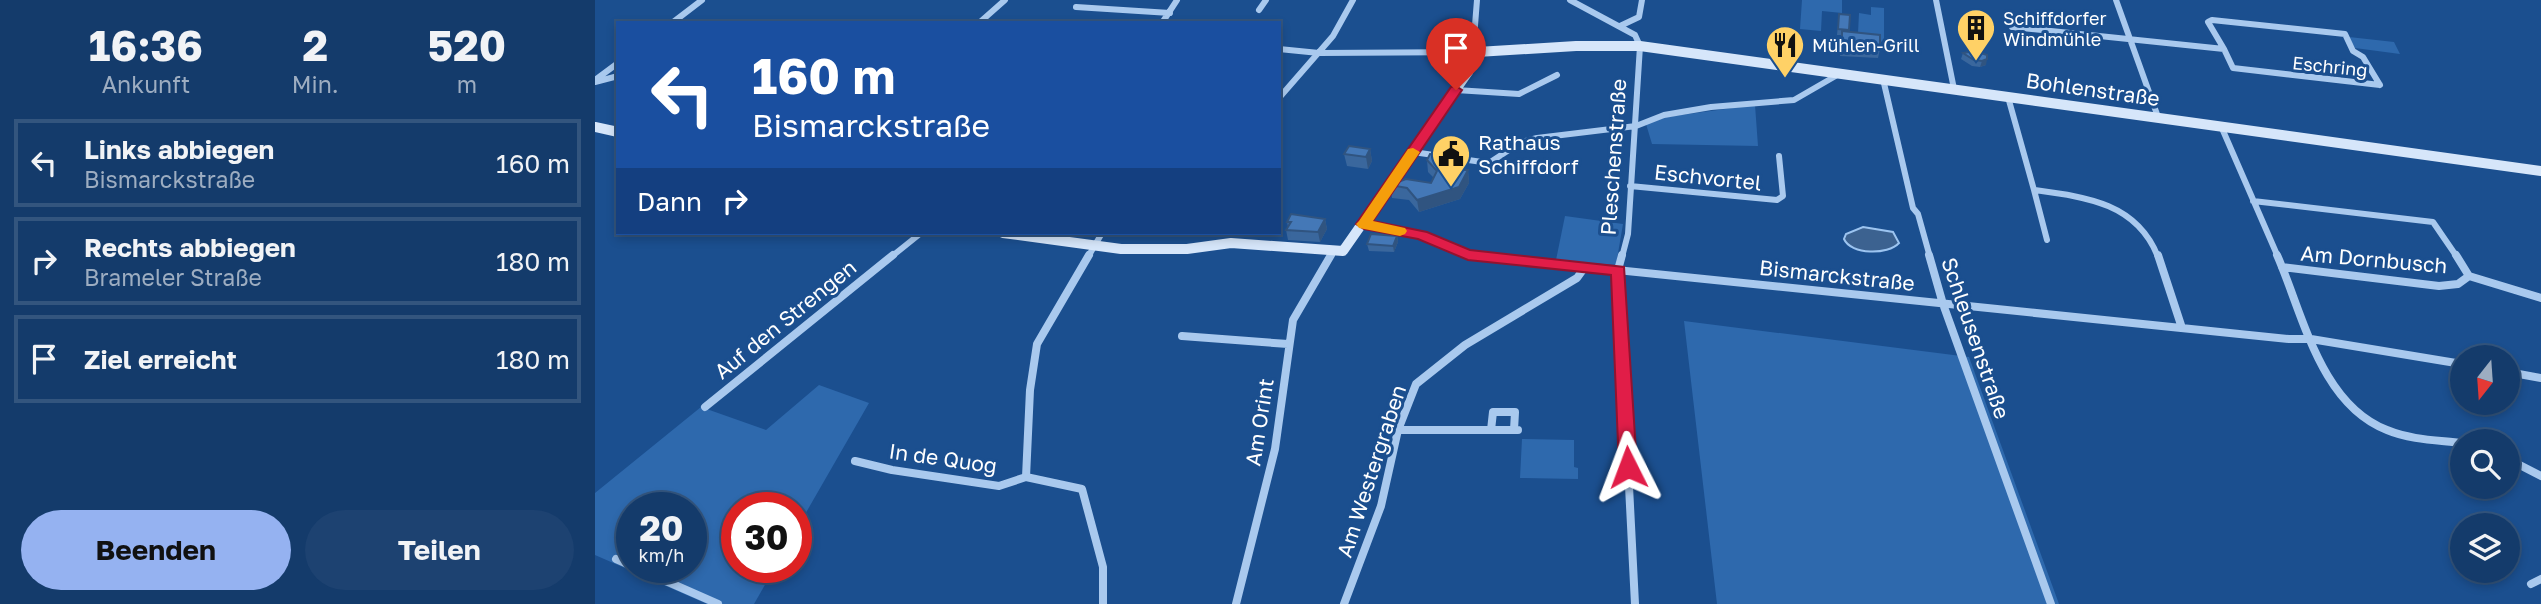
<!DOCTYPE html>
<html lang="de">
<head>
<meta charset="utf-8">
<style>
	:root { --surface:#143b6b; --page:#1d4271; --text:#f1f3f6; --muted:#9dadc1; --line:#33557e; --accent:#95b2f1 }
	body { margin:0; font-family:"Golos Text",sans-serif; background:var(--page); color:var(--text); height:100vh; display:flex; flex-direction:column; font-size:26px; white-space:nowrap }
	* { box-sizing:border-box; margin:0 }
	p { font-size:23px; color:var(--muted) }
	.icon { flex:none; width:38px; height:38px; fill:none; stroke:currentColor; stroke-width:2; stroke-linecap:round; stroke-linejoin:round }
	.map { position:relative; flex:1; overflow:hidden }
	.drawer { display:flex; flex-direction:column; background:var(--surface); width:595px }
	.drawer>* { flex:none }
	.top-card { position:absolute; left:21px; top:21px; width:665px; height:214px; border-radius:0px; box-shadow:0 4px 10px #0003,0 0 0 2px var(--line); background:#1a4fa0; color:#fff; overflow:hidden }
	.needle { width:46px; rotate:197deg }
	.controls { position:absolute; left:1855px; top:345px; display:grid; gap:14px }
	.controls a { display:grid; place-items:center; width:70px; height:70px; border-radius:50%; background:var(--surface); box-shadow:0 4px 10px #0003,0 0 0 2px var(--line); font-size:35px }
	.speed { position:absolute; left:21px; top:492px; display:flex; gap:14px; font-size:35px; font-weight:700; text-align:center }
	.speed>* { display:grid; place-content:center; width:91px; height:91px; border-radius:50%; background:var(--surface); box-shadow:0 4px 10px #0003,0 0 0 2px var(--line); line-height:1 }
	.speed small { font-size:18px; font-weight:400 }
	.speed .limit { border:10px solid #d22; background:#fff; color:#111 }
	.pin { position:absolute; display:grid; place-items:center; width:60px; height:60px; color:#fff; margin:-72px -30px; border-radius:50% 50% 50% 0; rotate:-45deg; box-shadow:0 0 7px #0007 }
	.pin .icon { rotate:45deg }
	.me { position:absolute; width:77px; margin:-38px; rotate:357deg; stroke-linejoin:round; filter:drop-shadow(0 0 5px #0008) }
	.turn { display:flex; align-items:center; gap:24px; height:147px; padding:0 21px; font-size:32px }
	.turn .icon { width:91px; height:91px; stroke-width:2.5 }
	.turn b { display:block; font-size:49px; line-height:60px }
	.then { display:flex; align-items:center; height:66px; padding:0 21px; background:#0003; gap:14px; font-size:26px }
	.eta { display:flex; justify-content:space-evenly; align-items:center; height:119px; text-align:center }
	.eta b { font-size:42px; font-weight:700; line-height:49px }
	.button { display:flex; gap:14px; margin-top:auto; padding:14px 21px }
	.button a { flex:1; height:80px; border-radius:42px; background:var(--accent); color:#111; font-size:28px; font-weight:700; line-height:80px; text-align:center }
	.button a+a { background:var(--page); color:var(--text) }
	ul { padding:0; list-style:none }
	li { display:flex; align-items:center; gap:21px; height:88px; margin:0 14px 10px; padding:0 7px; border:4px solid var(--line); border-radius:0px }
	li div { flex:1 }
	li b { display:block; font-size:26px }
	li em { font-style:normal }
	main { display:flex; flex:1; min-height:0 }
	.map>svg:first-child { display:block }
	.green { fill:#2e69ad; fill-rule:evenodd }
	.water { fill:#3c6290; stroke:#9cc4f0; stroke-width:2 }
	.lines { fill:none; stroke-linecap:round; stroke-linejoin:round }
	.street-far1 { stroke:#a9c9ee; stroke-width:6 }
	.street { stroke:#a9c9ee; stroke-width:8 }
	.secondary { stroke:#d6e6fa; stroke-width:10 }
	.wall { fill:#3a679d }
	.shaded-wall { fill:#305480 }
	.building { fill:#4478b7; stroke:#305480; stroke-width:2 }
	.route { fill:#e11d48; stroke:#92132f; stroke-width:2 }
	.slow { fill:#f59e0b }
	.labels { text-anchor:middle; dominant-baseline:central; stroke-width:6; stroke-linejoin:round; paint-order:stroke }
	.far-poi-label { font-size:18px; fill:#fff; stroke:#1b4f8f; text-anchor:start }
	.far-street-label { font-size:18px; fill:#fff; stroke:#1b4f8f }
	.street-label { font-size:21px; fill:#fff; stroke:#1b4f8f }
	.poi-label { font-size:21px; fill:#fff; stroke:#1b4f8f; text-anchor:start }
</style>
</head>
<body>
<main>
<section class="drawer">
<div class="eta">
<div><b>16:36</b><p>Ankunft</p></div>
<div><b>2</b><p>Min.</p></div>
<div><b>520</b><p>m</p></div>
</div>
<ul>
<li><svg class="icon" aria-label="left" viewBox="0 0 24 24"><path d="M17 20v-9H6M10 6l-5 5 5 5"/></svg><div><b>Links abbiegen</b><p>Bismarckstraße</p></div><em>160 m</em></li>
<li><svg class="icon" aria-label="right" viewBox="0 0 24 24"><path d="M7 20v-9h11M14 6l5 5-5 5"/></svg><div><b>Rechts abbiegen</b><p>Brameler Straße</p></div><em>180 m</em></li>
<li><svg class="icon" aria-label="arrive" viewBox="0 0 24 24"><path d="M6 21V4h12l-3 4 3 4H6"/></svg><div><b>Ziel erreicht</b></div><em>180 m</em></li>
</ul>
<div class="button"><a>Beenden</a><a>Teilen</a></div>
</section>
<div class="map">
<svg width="1946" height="604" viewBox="0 0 1946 604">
	<rect width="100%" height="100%" fill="#1b4f8f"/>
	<path class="green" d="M1207,0H1247V13L1227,11L1226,31L1205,29Z
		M1276,7L1289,8V42L1268,39V34L1263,33L1264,13L1276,15Z
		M1754,37L1799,42L1805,54L1760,48Z
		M1160,105L1163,146L1057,144L1051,124L1071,117Z
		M970,216L1028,224L1021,265L961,260Z
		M1089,321L1374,357L1464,604H1122Z
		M224,385L274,403L201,530V508H142V567H180L159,604H112L0,555V493L106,407L171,430ZM37,508H96V567H37Z
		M927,439L979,440V467L983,468V479L925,478Z"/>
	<path class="water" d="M1268,227L1298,232L1304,243C1293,255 1256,255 1249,239L1251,234Z"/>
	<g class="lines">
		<path class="street-far1" d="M975,0L1040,35L1045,46L1033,234L1027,257
			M1341,0L1359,89
			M1521,0L1563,117
			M481,7L575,13
			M664,10L671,0
			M77,23L107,0
			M384,23L410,0
			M567,23L582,0
			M1025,26L1044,17L1047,0
			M1417,27L1629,49L1638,68L1785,85
			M684,49L724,53L882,52L879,38L882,0
			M1629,49L1613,22L1617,20L1750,34L1758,51L1768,57L1785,85
			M1288,79L1318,208L1323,214L1335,257
			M0,80L23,63
			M0,82L23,76
			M861,90L924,94L962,75
			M1413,97L1439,190C1491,197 1542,203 1563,257
			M684,98L738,36L758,0
			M1626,126L1683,257
			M818,152L894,163L926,142L942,138L1041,126L1069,115L1116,107L1199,100L1244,74
			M1035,186L1182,200L1188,196L1184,156
			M1439,190L1452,240
			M1658,201L1838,222L1862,257
			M769,224L827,235L873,255L893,257
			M296,257L326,233
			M493,257L507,233
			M735,257L738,252"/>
		<path class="street" d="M876,255L1694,339H1716L1867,364
			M1027,255L1023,270L1040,604
			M1334,255L1348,304L1456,604
			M1563,255L1587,328
			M1682,255C1708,314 1725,404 1792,430C1816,440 1842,440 1867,443
			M1861,255L1874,276
			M1687,267L1844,286L1863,284L1874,276L1946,298
			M587,336L693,344
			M1913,372L1946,378
			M110,407L298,255
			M803,430H923
			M896,430L898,412H920L919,430
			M1913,459L1946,476
			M260,461L297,470L404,486L431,477
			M431,477L435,390L442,344L494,255
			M431,477L487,489L508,567V604
			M21,559L37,566
			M39,567L123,604
			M1936,584L1946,579
			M641,604L680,449L698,320L736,255
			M749,604L786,506L803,430L821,384L870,345L982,278L990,267"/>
		<path class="secondary" d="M0,127L23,132
			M408,233L526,249H592L636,243L748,251L873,72L882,52L981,46H1045L1946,171"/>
	</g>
	<path class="wall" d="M1244,14L1255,15L1253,32L1285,49L1283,58L1245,56L1246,35H1242Z
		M1380,51L1391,65L1385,67L1377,66L1366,59L1368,53Z
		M775,149L777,161L773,169L752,166L749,154Z
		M832,160L873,170L874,183L865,199L824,212L814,200L797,198L795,185L836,183L839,178L833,172Z
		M730,219L732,229L725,242L693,240L691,230L693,227L692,222Z
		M802,236L803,242L799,252L774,251L772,244Z"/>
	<path class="shaded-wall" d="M1392,59L1391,65L1385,67L1387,61Z
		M775,149L777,161L773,169L771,157Z
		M873,170L874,183L865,199L824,212L822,200Z
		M730,219L732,229L725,242L723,232Z
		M802,236L803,242L799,252L798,246Z"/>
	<path class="building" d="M1244,14L1255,15L1254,30L1243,29Z
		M1247,31L1285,35V49L1247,47Z
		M1380,51L1392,55V59L1387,61L1379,60L1368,53Z
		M754,146L775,149L771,157L749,154Z
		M835,154L857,157L867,170H873L864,187L822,200L812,188L795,185L811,179L836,183L842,171L832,160Z
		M696,214L730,219L723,232L691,230L696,222H692Z
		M776,234L802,236L798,246L772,244Z"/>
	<path class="route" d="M861,86L867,90L778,221L832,232L875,250L1029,267L1042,467L1040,472L1033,475L1026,472L1024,467L1016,275L873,260L823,239L769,229L761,224L856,87Z"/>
	<path class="slow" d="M818,148L825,152L778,221L810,228L812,231L810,234L805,236L764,228L761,224L764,221L813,149Z"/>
	<defs>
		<g id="building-pin" transform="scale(2.0125)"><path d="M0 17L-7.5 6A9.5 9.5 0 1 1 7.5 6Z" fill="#ffd166" stroke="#1b4f8f"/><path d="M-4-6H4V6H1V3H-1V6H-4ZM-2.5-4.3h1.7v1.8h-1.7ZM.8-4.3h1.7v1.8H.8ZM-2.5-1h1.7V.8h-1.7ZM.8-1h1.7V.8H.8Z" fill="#111"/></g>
		<g id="restaurant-pin" transform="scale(2.0125)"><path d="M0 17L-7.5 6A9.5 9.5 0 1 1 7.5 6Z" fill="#ffd166" stroke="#1b4f8f"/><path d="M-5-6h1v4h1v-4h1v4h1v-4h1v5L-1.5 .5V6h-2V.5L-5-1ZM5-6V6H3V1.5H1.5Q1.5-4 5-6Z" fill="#111"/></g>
		<g id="civic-pin" transform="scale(2.0125)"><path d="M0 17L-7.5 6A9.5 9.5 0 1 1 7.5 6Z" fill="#ffd166" stroke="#1b4f8f"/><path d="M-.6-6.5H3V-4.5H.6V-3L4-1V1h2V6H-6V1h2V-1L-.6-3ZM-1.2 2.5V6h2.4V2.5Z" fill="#111"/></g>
	</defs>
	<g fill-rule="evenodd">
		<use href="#building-pin" x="1381" y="28"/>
		<use href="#restaurant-pin" x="1190" y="45"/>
		<use href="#civic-pin" x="856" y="154"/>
	</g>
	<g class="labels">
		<g class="far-poi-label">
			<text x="1408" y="18">Schiffdorfer<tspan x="1408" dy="21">Windmühle</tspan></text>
			<text x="1217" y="45">Mühlen-Grill</text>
		</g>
		<g class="far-street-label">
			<text transform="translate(1735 66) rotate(6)">Eschring</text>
		</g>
		<g class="street-label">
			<text transform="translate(1498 89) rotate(8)">Bohlenstraße</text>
			<text transform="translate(1018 157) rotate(-86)">Pleschenstraße</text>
			<text transform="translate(1113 177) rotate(6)">Eschvortel</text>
			<text transform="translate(1779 259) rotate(5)">Am Dornbusch</text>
			<text transform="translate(1242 275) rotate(6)">Bismarckstraße</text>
			<text transform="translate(190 319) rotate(-39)">Auf den Strengen</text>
			<text transform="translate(1381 338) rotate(71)">Schleusenstraße</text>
			<text transform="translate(664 422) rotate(-81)">Am Orint</text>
			<text transform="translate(348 458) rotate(8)">In de Quog</text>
			<text transform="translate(776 471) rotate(-72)">Am Westergraben</text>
		</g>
		<g class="poi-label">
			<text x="883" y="142">Rathaus<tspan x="883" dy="24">Schiffdorf</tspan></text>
		</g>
	</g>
</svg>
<div class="controls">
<a><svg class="needle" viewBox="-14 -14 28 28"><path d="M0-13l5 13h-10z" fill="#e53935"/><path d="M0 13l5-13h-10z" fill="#9dadc1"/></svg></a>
<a><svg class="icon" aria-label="search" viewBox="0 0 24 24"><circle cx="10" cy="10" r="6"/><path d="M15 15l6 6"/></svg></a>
<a><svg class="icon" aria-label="layers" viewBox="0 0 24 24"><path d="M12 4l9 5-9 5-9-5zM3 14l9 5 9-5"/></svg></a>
</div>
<div class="speed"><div>20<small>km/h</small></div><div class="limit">30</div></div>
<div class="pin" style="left:861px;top:90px;background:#d93025"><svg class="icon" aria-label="arrive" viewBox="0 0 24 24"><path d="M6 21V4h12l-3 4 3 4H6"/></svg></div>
<svg class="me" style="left:1033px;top:467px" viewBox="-20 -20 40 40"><path d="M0-17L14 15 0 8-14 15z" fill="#e11d48" stroke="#fff" stroke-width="4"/></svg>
<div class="top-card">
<div class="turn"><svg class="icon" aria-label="left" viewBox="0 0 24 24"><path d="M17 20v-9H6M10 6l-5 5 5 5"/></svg><div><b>160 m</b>Bismarckstraße</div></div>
<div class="then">Dann<svg class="icon" aria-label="right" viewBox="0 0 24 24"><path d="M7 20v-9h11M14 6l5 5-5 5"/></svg></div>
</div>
</div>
</main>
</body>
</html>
